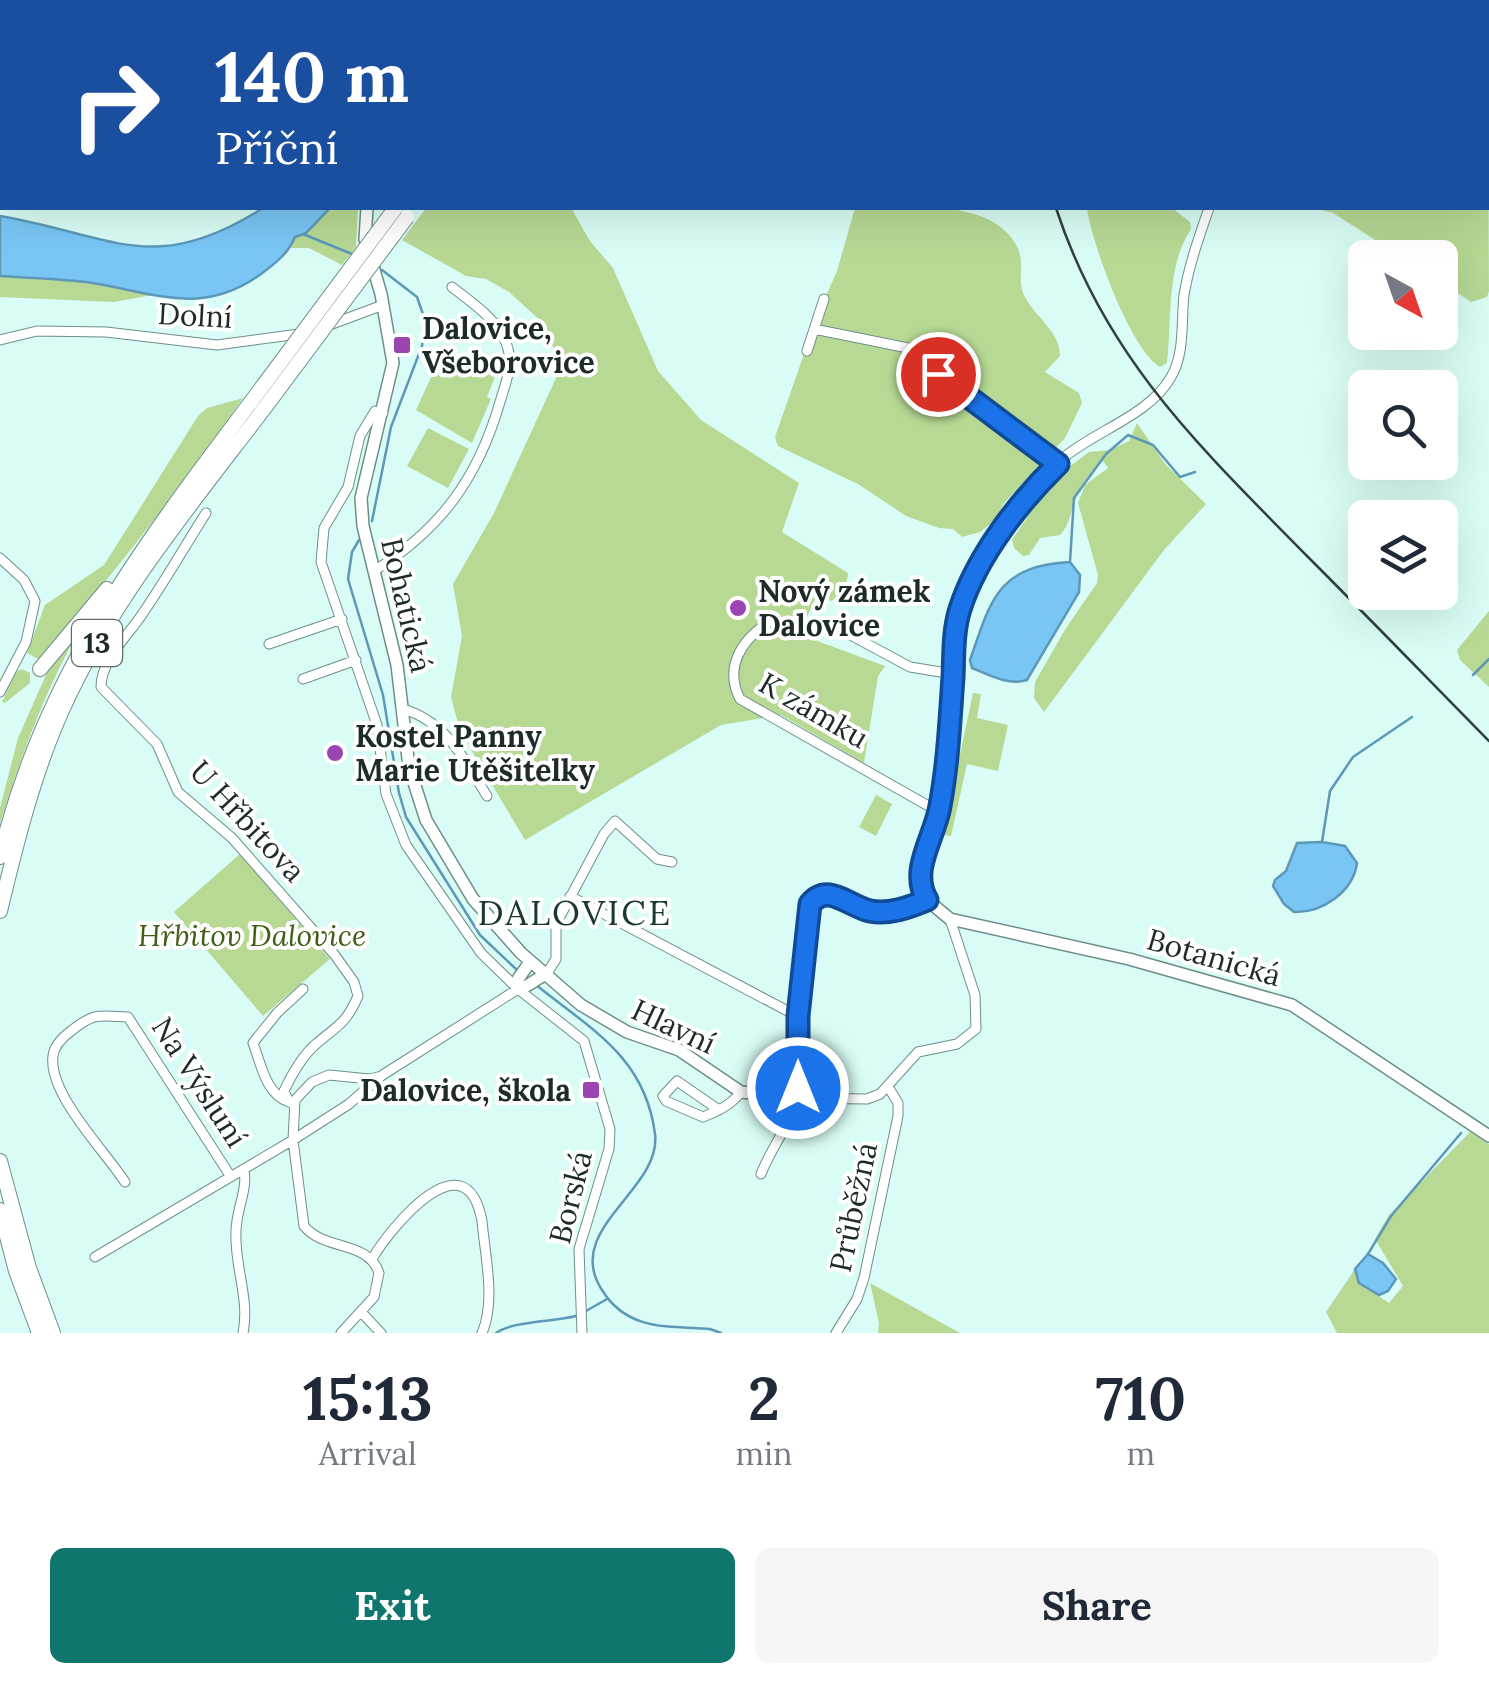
<!DOCTYPE html>
<html lang="en">
<head>
<meta charset="utf-8">
<style>
	:root { --surface:#fff; --page:#f6f6f7; --text:#1f2937; --muted:#747a83; --accent:#0f766e }
	body { margin:0; font-family:Lora,serif; background:var(--page); color:var(--text); height:100vh; display:flex; flex-direction:column; font-size:38px; white-space:nowrap }
	* { box-sizing:border-box; margin:0 }
	p { font-size:32px; color:var(--muted) }
	.icon { flex:none; width:55px; height:55px; fill:none; stroke:currentColor; stroke-width:2; stroke-linecap:round; stroke-linejoin:round }
	.map { position:relative; height:1333px; overflow:hidden }
	.drawer { display:flex; flex-direction:column; background:var(--surface); flex:1 }
	.drawer>* { flex:none }
	.hud { position:absolute; left:0px; top:0px; width:1490px; height:210px; box-shadow:0 10px 40px #0002; background:#1a4fa0; color:#fff; overflow:hidden }
	.needle { width:65px; rotate:140deg }
	.fabs { position:absolute; left:1348px; top:240px; display:grid; gap:20px }
	.fabs a { display:grid; place-items:center; width:110px; height:110px; border-radius:15px; background:var(--surface); box-shadow:0 10px 40px #0002; font-size:50px }
	.pin { position:absolute; display:grid; place-items:center; width:85px; height:85px; color:#fff; margin:-42px; border:5px solid #fff; border-radius:50%; box-shadow:0 2px 10px #0007 }
	.me { position:absolute; width:110px; margin:-55px; rotate:0deg; stroke-linejoin:round; filter:drop-shadow(0 0 8px #0008) }
	.turn { display:flex; align-items:center; gap:35px; height:210px; padding:0 50px; font-size:45px }
	.turn .icon { width:130px; height:130px; stroke-width:2.5 }
	.turn b { display:block; font-size:70px; line-height:85px }
	.eta { display:flex; justify-content:space-evenly; align-items:center; height:170px; text-align:center }
	.eta b { font-size:60px; font-weight:700; line-height:70px }
	.button { display:flex; gap:20px; margin-top:auto; padding:20px 50px }
	.button a { flex:1; height:115px; border-radius:15px; background:var(--accent); color:#fff; font-size:40px; font-weight:700; line-height:115px; text-align:center }
	.button a+a { background:var(--page); color:var(--text) }
	.map>svg:first-child { display:block }
	.green { fill:#b7d994 }
	.water { fill:#79c6f5; stroke:#5e98b8; stroke-width:2.5 }
	.lines { fill:none; stroke-linecap:round; stroke-linejoin:round }
	.stream { stroke:#5e98b8; stroke-width:2.5 }
	.minor-casing { stroke:#6e8f89; stroke-width:11 }
	.tertiary-casing { stroke:#6e8f89; stroke-width:14 }
	.trunk-casing { stroke:#6e8f89; stroke-width:16 }
	.minor { stroke:#fff; stroke-width:9 }
	.tertiary { stroke:#fff; stroke-width:11 }
	.trunk { stroke:#fff; stroke-width:14 }
	.rail { stroke:#31413e; stroke-width:2.5 }
	.trunk-bridge-casing { stroke:#6e8f89; stroke-width:16; stroke-linecap:butt }
	.trunk-bridge { stroke:#fff; stroke-width:14 }
	.route-casing { stroke:#114b97; stroke-width:25 }
	.route { stroke:#1a73e8; stroke-width:18 }
	.poi-dot { fill:#9b45b3; stroke:#fff; stroke-width:4 }
	.labels { text-anchor:middle; dominant-baseline:central; stroke-width:8; stroke-linejoin:round; paint-order:stroke }
	.shield { fill:#fff; stroke:#626b69; stroke-width:2.5 }
	.shield-label { font-size:28px; font-weight:bold; fill:#1e2c29 }
	.street-label { font-size:30px; fill:#1e2c29; stroke:#fff }
	.poi-label { font-size:30px; font-weight:bold; fill:#1e2c29; stroke:#fff; text-anchor:start }
	.park-label { font-size:30px; font-style:italic; fill:#405f16; stroke:#fff }
	.quarter-label { font-size:35px; letter-spacing:2.5px; fill:#1a3834; stroke:#fff }
</style>
</head>
<body>
<div class="map">
<svg width="1489" height="1333" viewBox="0 0 1489 1333">
	<rect width="100%" height="100%" fill="#d9fdf6"/>
	<path class="green" d="M539,0H728L538,2Z
		M1264,0H1452L1269,2Z
		M1488,99L1489,291L1487,297L1471,302L1440,281V258L1402,257L1333,213L1314,208H1488Z
		M330,208H358L356,247L342,265L309,248H291L295,237L306,233Z
		M426,208H571L590,241L613,268L658,371L701,420L799,483L782,532L848,573C848,583 840,596 831,601L818,593L807,617L812,639L885,666L878,676L864,763L781,715L721,725L525,840L460,731L451,697L462,636L453,584L494,513L556,378L554,349L543,323L509,292L486,279L466,276L402,240Z
		M855,208C903,208 997,195 1019,251C1024,266 1017,284 1025,297C1035,317 1060,331 1060,356L1045,372L1079,393L1082,403L1065,438L1004,503L995,520L980,532L962,537L953,529L939,528L906,516L858,484L778,446L775,437L818,314L837,271Z
		M1087,208H1172L1190,222L1191,229C1166,267 1172,319 1167,363L1160,367C1131,351 1091,242 1087,208Z
		M0,276L83,282L158,294L114,302L0,297Z
		M456,354L497,372L487,397L491,399L472,443L416,410L433,373L445,378Z
		M243,398C180,489 112,576 40,660L27,653L45,605L104,565L198,416L207,408Z
		M1137,423L1166,465L1206,504L1164,550L1044,712L1034,698L1035,682L1066,628L1097,583L1098,575L1078,503L1085,485L1108,468L1103,461C1090,472 1079,486 1074,504C1069,517 1070,524 1060,535L1040,538L1029,555L1023,556L1014,548L1012,540L1050,483L1065,470L1089,452L1110,450L1129,441Z
		M428,428L469,449L448,488L407,466Z
		M1489,611V687L1460,660L1457,650Z
		M88,616C48,681 23,751 0,823V808L18,738L53,659Z
		M22,669L30,673V683L5,703L2,702L16,672Z
		M973,693L981,694L977,718L1008,725L998,771L967,764L951,836L943,835Z
		M876,795L892,804L876,836L859,827Z
		M240,854L330,959L263,1016L174,912Z
		M1470,1132L1489,1144V1333H1337L1326,1312L1355,1269L1359,1283L1389,1303L1403,1286L1375,1239L1389,1215Z
		M870,1283L960,1333H878L879,1323Z"/>
	<path class="water" d="M263,208H330L306,233L295,237C289,252 277,262 265,271C202,319 155,292 86,282C58,279 28,278 0,276V216C112,235 153,278 263,208Z
		M1070,562L1080,575L1079,592L1027,680C1009,686 989,675 972,668L970,660C991,600 997,566 1070,562Z
		M1322,842L1345,846L1357,863C1353,892 1322,913 1294,912L1284,904L1273,886L1275,880L1286,871L1297,843Z
		M1368,1254L1383,1263L1396,1279L1388,1291L1379,1295L1359,1283L1355,1269Z"/>
	<g class="lines">
		<path class="stream" d="M303,234L352,254
			M372,521L391,427L422,346L425,320L417,297L382,270
			M359,540L352,552L348,579L383,695L399,793L406,817L480,935L517,970
			M1070,562L1074,498L1106,454L1128,435L1153,445L1180,477L1195,472
			M1473,675L1489,659
			M1322,842L1330,791L1353,757L1412,717
			M535,984C590,1029 645,1056 655,1134C662,1190 562,1229 602,1290C627,1331 668,1326 710,1329L721,1333
			M1368,1254L1391,1216L1461,1133
			M586,1311L607,1299
			M496,1333C512,1321 553,1322 576,1316"/>
		<g class="minor-casing">
			<path id="minor" d="M1474,2L1479,0
				M324,327L383,305
				M814,329L908,348L968,399L1058,464
				M0,340L37,331L106,332L217,345L299,334
				M807,351L824,299
				M383,413L375,411L360,436L348,487L324,528L321,562L377,725L386,794L406,845L481,953L518,989L584,1041L610,1129L609,1149L579,1249L582,1333
				M206,513C185,546 165,581 143,613C129,635 101,659 101,687L157,744L178,792L232,838L334,954L354,982L358,996C346,1024 338,1025 316,1044C302,1056 292,1074 284,1091L289,1102L294,1104
				M0,558L24,580L35,601L26,642L0,692
				M374,571C441,529 478,478 500,402C505,385 513,366 508,349C502,322 472,303 452,287
				M768,623C741,640 724,668 740,699L939,812
				M845,632L910,667L953,674
				M269,644L342,619
				M303,679L356,660
				M403,709C447,722 464,759 487,796
				M570,896L797,1016
				M927,900C913,876 926,860 933,836C939,819 941,801 944,784C951,733 948,682 955,632C963,575 1020,497 1062,459C1094,431 1149,416 1171,377C1185,354 1181,322 1184,295C1189,265 1199,237 1209,208
				M546,975L556,959V924L604,834L615,821L657,859L672,862
				M289,1102C266,1095 261,1064 253,1043L277,1013L303,989
				M719,1110L677,1081L663,1096L666,1101L703,1117C718,1111 731,1105 741,1092
				M761,1174C771,1148 790,1125 797,1098L867,1099L880,1094L918,1052L957,1044L976,1029L975,995L950,919
				M125,1182C105,1151 48,1094 53,1056C54,1045 63,1037 71,1031C95,1012 98,1016 128,1017L231,1177
				M95,1257L293,1140L349,1104L381,1076L518,989
				M372,1259C391,1227 466,1135 482,1221C485,1256 496,1301 482,1333
				M362,1313L381,1333
				M243,1333C250,1298 234,1266 236,1231C236,1210 248,1190 244,1169
				M341,1333L374,1297L379,1273C368,1240 324,1251 304,1226L293,1140L295,1100L312,1082L329,1075L369,1079L378,1077
				M836,1333L857,1299L864,1278L898,1116V1103L889,1088"/>
		</g>
		<g class="tertiary-casing">
			<path id="tertiary" d="M215,2L217,0
				M459,2V0
				M0,126L2,124
				M367,208L365,239L381,294L393,363L361,498L363,526L397,665L409,767L426,820L473,899L521,953L581,1005L627,1032L679,1050L741,1092L797,1098L800,1057L797,1016L810,903C829,882 848,906 870,911C889,915 910,907 927,900L950,919L1129,959L1292,1005L1489,1136
				M530,962L518,979V989C530,987 535,978 546,975"/>
		</g>
		<g class="trunk-casing">
			<path id="trunk" d="M512,2L514,0
				M529,2L530,0
				M40,669L107,589
				M0,857C43,676 142,547 251,402
				M0,911C15,849 30,788 54,729C103,610 186,511 263,410
				M0,1161L29,1268L53,1333
				M0,1210L16,1271L39,1333"/>
		</g>
		<use href="#minor" class="minor"/>
		<use href="#tertiary" class="tertiary"/>
		<use href="#trunk" class="trunk"/>
		<path class="rail" d="M1025,2V0
			M1056,208C1105,358 1200,447 1307,556C1368,617 1428,679 1489,741"/>
		<g class="trunk-bridge-casing">
			<path id="trunk-bridge" d="M251,402L394,210
				M263,410L407,217"/>
		</g>
		<use href="#trunk-bridge" class="trunk-bridge"/>
	</g>
	<g class="lines">
		<g class="route-casing">
			<path id="route" d="M798,1088V1016L810,904C828,882 848,906 870,911C889,915 910,907 927,900C909,870 935,837 940,806C948,763 950,720 953,677C954,654 953,631 960,609C977,556 1019,502 1058,464L938,374"/>
		</g>
		<use href="#route" class="route"/>
	</g>
	<g class="poi-dot">
		<rect x="392" y="335" width="20" height="20" rx="5"/>
		<circle cx="738" cy="608" r="10"/>
		<circle cx="335" cy="753" r="10"/>
		<rect x="581" y="1080" width="20" height="20" rx="5"/>
	</g>
	<g class="labels">
		<rect class="shield" x="72" y="620" width="50" height="46" rx="8"/>
		<g class="shield-label">
			<text x="97" y="643">13</text>
		</g>
		<g class="street-label">
			<text transform="translate(195 315) rotate(3)">Dolní</text>
			<text transform="translate(407 605) rotate(77)">Bohatická</text>
			<text transform="translate(814 710) rotate(30)">K zámku</text>
			<text transform="translate(248 821) rotate(47)">U Hřbitova</text>
			<text transform="translate(1214 957) rotate(16)">Botanická</text>
			<text transform="translate(674 1026) rotate(25)">Hlavní</text>
			<text transform="translate(200 1082) rotate(57)">Na Výsluní</text>
			<text transform="translate(570 1197) rotate(-76)">Borská</text>
			<text transform="translate(853 1207) rotate(-78)">Průběžná</text>
		</g>
		<g class="poi-label">
			<text x="422" y="328">Dalovice,<tspan x="422" dy="34">Všeborovice</tspan></text>
			<text x="758" y="591">Nový zámek<tspan x="758" dy="34">Dalovice</tspan></text>
			<text x="355" y="736">Kostel Panny<tspan x="355" dy="34">Marie Utěšitelky</tspan></text>
			<text x="571" y="1090" text-anchor="end">Dalovice, škola</text>
		</g>
		<g class="park-label">
			<text x="252" y="935">Hřbitov Dalovice</text>
		</g>
		<g class="quarter-label">
			<text x="575" y="912">DALOVICE</text>
		</g>
	</g>
</svg>
<div class="fabs">
<a><svg class="needle" viewBox="-14 -14 28 28"><path d="M0-13l5 13h-10z" fill="#e53935"/><path d="M0 13l5-13h-10z" fill="#747a83"/></svg></a>
<a><svg class="icon" aria-label="search" viewBox="0 0 24 24"><circle cx="10" cy="10" r="6"/><path d="M15 15l6 6"/></svg></a>
<a><svg class="icon" aria-label="layers" viewBox="0 0 24 24"><path d="M12 4l9 5-9 5-9-5zM3 14l9 5 9-5"/></svg></a>
</div>
<div class="pin" style="left:938px;top:374px;background:#d93025"><svg class="icon" aria-label="arrive" viewBox="0 0 24 24"><path d="M6 21V4h12l-3 4 3 4H6"/></svg></div>
<svg class="me" style="left:798px;top:1088px" viewBox="-20 -20 40 40"><circle r="17" fill="#1a73e8" stroke="#fff" stroke-width="3"/><path d="M0-11L8 9 0 5-8 9z" fill="#fff"/></svg>
<div class="hud">
<div class="turn"><svg class="icon" aria-label="right" viewBox="0 0 24 24"><path d="M7 20v-9h11M14 6l5 5-5 5"/></svg><div><b>140 m</b>Příční</div></div>
</div>
</div>
<section class="drawer">
<div class="eta">
<div><b>15:13</b><p>Arrival</p></div>
<div><b>2</b><p>min</p></div>
<div><b>710</b><p>m</p></div>
</div>
<div class="button"><a>Exit</a><a>Share</a></div>
</section>
</body>
</html>
